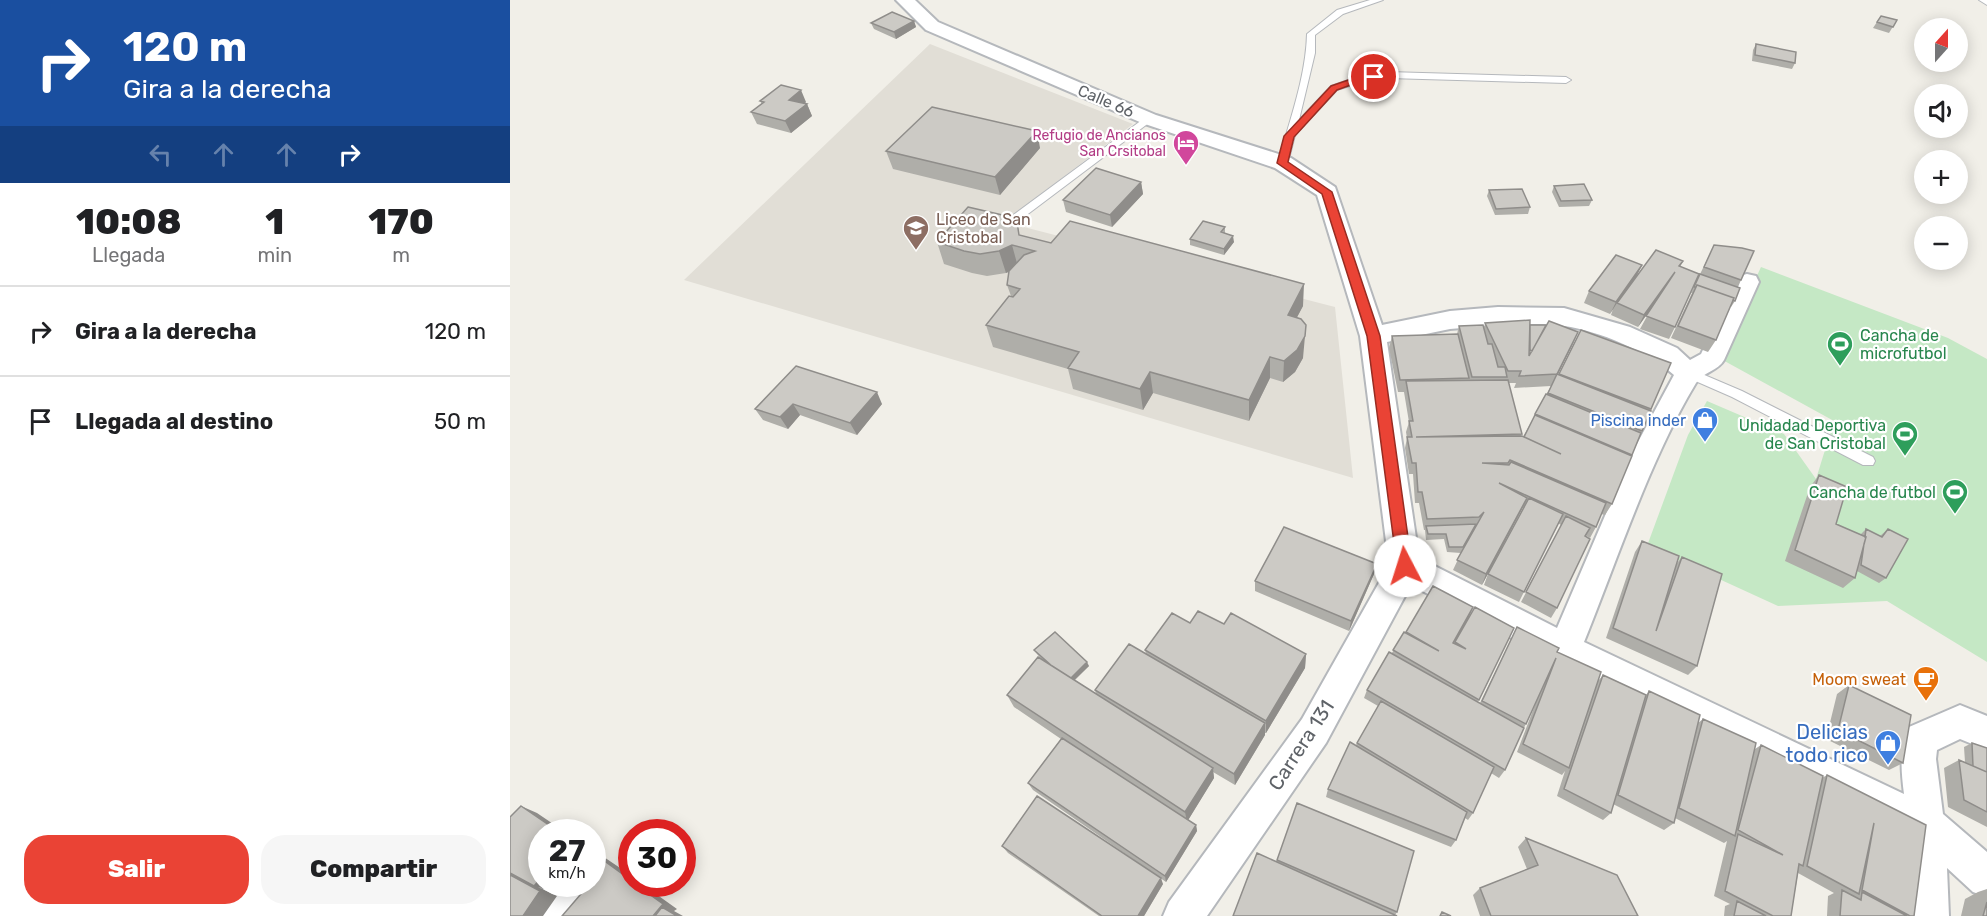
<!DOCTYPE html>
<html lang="es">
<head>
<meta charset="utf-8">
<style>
	:root { --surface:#fff; --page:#f6f6f6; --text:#202124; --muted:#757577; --line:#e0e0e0; --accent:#ea4335 }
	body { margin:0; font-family:Rubik,sans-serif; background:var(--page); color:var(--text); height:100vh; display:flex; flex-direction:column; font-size:22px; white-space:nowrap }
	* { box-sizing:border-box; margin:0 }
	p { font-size:20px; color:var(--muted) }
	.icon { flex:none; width:33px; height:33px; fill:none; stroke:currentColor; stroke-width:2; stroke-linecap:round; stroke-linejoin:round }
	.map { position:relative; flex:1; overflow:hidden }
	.sheet { display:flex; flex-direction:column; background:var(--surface); width:510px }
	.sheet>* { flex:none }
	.banner { background:#1a4fa0; color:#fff; overflow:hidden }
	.needle { width:39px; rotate:21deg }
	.controls { position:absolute; left:1404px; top:18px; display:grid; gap:12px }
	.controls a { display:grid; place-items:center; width:54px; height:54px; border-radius:50%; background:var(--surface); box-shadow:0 3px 15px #0003; font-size:30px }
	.speed { position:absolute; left:18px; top:819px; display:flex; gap:12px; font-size:30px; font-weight:700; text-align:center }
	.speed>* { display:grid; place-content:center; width:78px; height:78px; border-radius:50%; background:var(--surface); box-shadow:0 3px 15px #0003; line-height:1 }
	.speed small { font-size:15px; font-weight:400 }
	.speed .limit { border:9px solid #d22; background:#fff; color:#111 }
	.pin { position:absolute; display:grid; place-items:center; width:51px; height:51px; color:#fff; margin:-26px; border:3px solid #fff; border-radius:50%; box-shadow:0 2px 6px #0007 }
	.me { position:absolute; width:66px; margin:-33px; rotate:355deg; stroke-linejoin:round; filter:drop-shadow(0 0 4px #0008) }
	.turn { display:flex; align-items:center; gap:21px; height:126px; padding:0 24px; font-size:27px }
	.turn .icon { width:78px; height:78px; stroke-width:2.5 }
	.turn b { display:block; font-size:42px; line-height:51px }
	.lanes { display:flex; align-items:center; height:57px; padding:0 24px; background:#0003; justify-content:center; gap:30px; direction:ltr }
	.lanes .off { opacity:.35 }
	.eta { display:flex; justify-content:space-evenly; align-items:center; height:102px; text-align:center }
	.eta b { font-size:36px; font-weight:800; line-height:42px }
	.button { display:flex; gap:12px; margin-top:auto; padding:12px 24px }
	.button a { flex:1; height:69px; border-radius:24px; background:var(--accent); color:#fff; font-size:24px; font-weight:800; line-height:69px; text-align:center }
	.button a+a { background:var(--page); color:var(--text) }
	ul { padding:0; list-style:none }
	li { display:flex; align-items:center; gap:18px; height:90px; padding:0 24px; border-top:2px solid var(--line) }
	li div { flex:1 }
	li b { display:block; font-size:22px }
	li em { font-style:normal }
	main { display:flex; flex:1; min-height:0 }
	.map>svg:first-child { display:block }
	.education { fill:#e1ded6 }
	.green { fill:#c5e8c5 }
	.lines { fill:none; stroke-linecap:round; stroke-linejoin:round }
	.service-casing { stroke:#b5b8bc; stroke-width:2 }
	.minor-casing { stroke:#b5b8bc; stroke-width:4 }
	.service { fill:#fff; fill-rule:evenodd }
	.minor { fill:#fff; fill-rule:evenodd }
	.wall { fill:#afaea9; fill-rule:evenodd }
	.shaded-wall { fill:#8f8d8a }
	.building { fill:#cccac5; stroke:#8f8d8a; stroke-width:1.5 }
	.route { fill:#ea4335; stroke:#982c22; stroke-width:1.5 }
	.labels { text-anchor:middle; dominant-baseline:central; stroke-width:4.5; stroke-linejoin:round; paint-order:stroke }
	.far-hotel-label { font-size:14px; fill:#b23c85; stroke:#fff; text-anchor:end }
	.street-label { font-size:16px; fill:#5f6368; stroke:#fff }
	.education-label { font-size:16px; fill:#785e54; stroke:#fff; text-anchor:start }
	.leisure-label { font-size:16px; fill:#27864d; stroke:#fff; text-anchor:end }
	.shop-label { font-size:16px; fill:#366cbe; stroke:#fff; text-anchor:end }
	.food-label { font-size:16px; fill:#c56008; stroke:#fff; text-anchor:end }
	.near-shop-label { font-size:20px; fill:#366cbe; stroke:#fff; text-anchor:end }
	.near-street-label { font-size:20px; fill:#5f6368; stroke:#fff }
</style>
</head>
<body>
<main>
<section class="sheet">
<div class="banner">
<div class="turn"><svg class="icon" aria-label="right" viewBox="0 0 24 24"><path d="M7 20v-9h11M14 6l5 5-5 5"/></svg><div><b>120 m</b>Gira a la derecha</div></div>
<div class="lanes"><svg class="icon off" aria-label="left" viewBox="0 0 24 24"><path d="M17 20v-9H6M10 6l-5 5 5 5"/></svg><svg class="icon off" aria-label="ahead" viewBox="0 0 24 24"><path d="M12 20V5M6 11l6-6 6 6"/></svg><svg class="icon off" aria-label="ahead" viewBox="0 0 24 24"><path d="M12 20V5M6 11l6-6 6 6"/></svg><svg class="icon" aria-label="right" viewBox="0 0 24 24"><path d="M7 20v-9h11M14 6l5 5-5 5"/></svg></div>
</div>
<div class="eta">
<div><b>10:08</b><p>Llegada</p></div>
<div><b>1</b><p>min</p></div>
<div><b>170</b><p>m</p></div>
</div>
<ul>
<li><svg class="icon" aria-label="right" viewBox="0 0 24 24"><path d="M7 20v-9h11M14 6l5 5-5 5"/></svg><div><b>Gira a la derecha</b></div><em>120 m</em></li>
<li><svg class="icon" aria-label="arrive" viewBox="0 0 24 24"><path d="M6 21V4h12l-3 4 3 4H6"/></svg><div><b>Llegada al destino</b></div><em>50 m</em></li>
</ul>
<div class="button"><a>Salir</a><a>Compartir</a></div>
</section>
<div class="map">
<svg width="1477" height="916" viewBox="0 0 1477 916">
	<rect width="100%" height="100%" fill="#f1efe8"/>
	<path class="education" d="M420,44L623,124L494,222L825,307L843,478L174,280Z"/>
	<path class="green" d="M1251,267L1438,338L1477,359V662L1377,601L1268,606L1137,546L1178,435L1197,401L1274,434L1306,479L1324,421L1209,358Z"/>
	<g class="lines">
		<g class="service-casing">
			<path id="service" d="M860,0H873L833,14L805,35V53L789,120L821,86L850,76L878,72L1056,77L1061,80L1056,83L878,78L852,82L827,90L785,135L778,163L773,166L769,165L768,163C779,122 796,77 797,34L827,10Z
				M1469,0H1477V5Z
				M636,117L644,119L506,223H498V219Z
				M1178,368L1232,391L1363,457L1365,461L1363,465H1353L1222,397L1174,376L1172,373L1174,370Z"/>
		</g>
		<g class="minor-casing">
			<path id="minor" d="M386,0H405L428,22L646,115L781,158L825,187L872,325L940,311L988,307L1054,308L1120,327L1167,348L1180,360L1191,354L1228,276L1237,274L1246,276L1249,282L1214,360C1208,371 1193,372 1186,383C1140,459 1108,558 1074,642L1394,794C1391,770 1389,750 1399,727L1450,705L1477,716V750L1450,739L1427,750L1426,759L1433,814L1477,852V897L1463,892L1437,868L1439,916H1399L1398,835L1043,660L901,585L816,743L697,916H653L659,902L792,719L879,565L850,336L807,195L765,168L632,123L416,30ZM988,325C1009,325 1033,323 1054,326C1089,331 1137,351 1164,375L1121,455L1047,628L909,558L877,342L940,329Z
				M37,884H79L61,916H18L24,902Z"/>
		</g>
		<use href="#service" class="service"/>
		<use href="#minor" class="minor"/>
	</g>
	<path class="wall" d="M1371,16L1387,20L1379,33L1363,28Z
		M404,21L406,27L386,39L364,29L361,23Z
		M1246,44L1285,63L1282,69L1242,61L1243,50Z
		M250,101L296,102L294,104H297L302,116L281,133L247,124L241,112L252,104Z
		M530,148L490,195L383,169L376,151Z
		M631,182L633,194L602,227L556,212L553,200Z
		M1044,186L1082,200L1079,206L1049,207L1042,192Z
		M979,190L1020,207L1018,214L985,215L977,196Z
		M715,227V233L724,242L714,255L680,245V239Z
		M511,236L793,306L787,317L793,358L785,372L773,382L760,378L739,421L643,393L633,410L563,389L558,369L483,347L476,325L501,296L497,285L499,272L496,273L477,276L462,273L434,264L427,242Z
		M1204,245L1231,280L1228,287L1225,301L1221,307H1220L1206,340L1198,352L1161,338L1182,293H1181Z
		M1173,261L1170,267L1165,327L1159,339L1130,329L1141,309L1128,327L1101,315L1103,309L1100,314L1074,303L1079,291L1132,265L1127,275Z
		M975,323L1020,325L1068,332L1048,374L1049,375L1071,330L1161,363L1131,432L1102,504L1095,515L1091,514L1086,527L1080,538L1075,535L1047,608L1041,618L1011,602L1051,525L1048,523L1009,602L974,585L978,574L1014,508L1013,507L972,585L943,570L951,553L937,552L934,539L916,540L915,530H914L909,503H905L903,474H899L895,448L897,438L896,432L899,422L894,392H888L879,348L882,336L947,334L949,326L974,328ZM998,383H1006L1004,388L1041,386L1013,437L1011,436L1012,434Z
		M286,366L372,404L347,435L290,415L278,429L253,420L245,409Z
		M1309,475L1326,524L1350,535L1356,529L1370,536L1378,529L1376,578L1369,583L1347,571L1345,578L1333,588L1275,561L1300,487Z
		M1132,541L1167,563L1172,557L1187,666L1178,675L1096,638L1125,552Z
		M864,574L839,631L745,591V581Z
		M965,607L1004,628L968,702L970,703L1007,627L1047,652L1088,681L1093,675L1136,695L1139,691L1188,723L1193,719L1245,749L1251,745L1312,778L1317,775L1404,916H1317L1318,896L1324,893L1288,873L1281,916H1214L1215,906L1220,904L1204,896L1217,841L1214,843L1165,818L1164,823L1154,830L1103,804L1101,813L1093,820L1047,796L1055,771L1052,775L1007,752L1028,697L995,770L989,778L981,773L963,813L958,820L955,818L946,840L941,847L816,797L818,789L846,745L868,706L854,698L857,690L896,632L959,617L945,643Z
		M680,623L714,624L796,654L795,668L756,733H755V735L725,785L703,772L704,778L678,820L686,825L687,831L656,882L523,790L518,783L551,739L504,707L497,695L532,660L527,654L524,650L579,666L565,680L586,694L585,690L636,654L635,650Z
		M1339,685L1393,763L1379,770L1316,739L1327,694Z
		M1462,743L1477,748V827L1438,807L1434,768L1449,760L1455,762L1454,747Z
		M1016,838L1128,916H970L963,895L970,888L1017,869L1008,847Z
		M492,846L653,884L634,916H589L498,853Z
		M767,860L887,912L885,915L767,862Z
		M1477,889V916H1451L1455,899L1468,892Z"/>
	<path class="shaded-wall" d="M404,21L406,27L386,39L384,32Z
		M291,90L296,102L284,112L279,100Z
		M297,104L302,116L281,133L275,121Z
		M527,131L530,148L490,195L485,177Z
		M631,182L633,194L602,227L600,215Z
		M723,236L724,242L714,255V249Z
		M502,245L508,267L496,273L489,251Z
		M1132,265L1126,277L1107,303L1100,314L1106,302Z
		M1165,272L1158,284L1128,327L1134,315Z
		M794,284L793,306L777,336L778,315Z
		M796,325L793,358L785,372L773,382L774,361Z
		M1068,332L1063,344L1042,386L1047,374Z
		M760,357V378L739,421V400Z
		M640,372L643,393L633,410L630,389Z
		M367,392L372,404L347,435L340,423Z
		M283,404L290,415L278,429L270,417Z
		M1017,498L1012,509L972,585L976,574Z
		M867,564L864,574L839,631L841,621Z
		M963,607L959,617L939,652L943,643Z
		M796,654L795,668L756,733V721Z
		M577,662L579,666L559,685L558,681Z
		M755,723V735L725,785L724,774Z
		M703,768L704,778L677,822L675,812Z
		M11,806L27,813L55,832H49Z
		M686,825L687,831L656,882L655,876Z
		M82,849L122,876V881L82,852Z
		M0,872L32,877V884H47L41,891L28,887L47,896L33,916H13L0,875Z
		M651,878L653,884L634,916H628Z
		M125,884H132L167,909L164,911L173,916H143Z"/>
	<path class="building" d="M382,12L404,21L384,32L361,23Z
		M1371,16L1387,20L1383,27L1367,22Z
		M1246,44L1286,52L1285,63L1245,55Z
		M271,85L291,90L279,100L297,104L275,121L241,112L254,102L250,101Z
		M422,107L527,131L485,177L376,151Z
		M586,168L631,182L600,215L553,200Z
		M1074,184L1082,200L1051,201L1044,186Z
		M1012,189L1020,207L986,209L979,190Z
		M458,207L501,217L507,222L509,235L541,243L560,221L794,284L778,315L791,319L796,325L795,336L787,350L774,361L760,357L739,400L640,372L630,389L558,368L569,352L476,325L499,296L503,297L510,289L497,285L499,271L514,255L525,251L502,245L489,251L470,254L454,251L427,242Z
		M693,221L715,227L711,232L723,236L714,249L680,239Z
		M1204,245L1232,248L1244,251L1231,280L1194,267Z
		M1146,250L1173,261L1169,266L1189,274L1165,327L1136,316L1165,272L1134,315L1107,303Z
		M1106,255L1132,265L1106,302L1079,291Z
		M1190,274L1230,288L1225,301L1223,300L1224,298L1187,285L1186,287H1184Z
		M1187,285L1224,298L1206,340L1168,326Z
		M1020,320L1019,356L1039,321L1068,332L1047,374L1009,376L1011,371H998L975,323Z
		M973,325L978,344H982L988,367H995L997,377H962L949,326Z
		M1020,325H1036L1022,351L1020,350Z
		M1071,330L1161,363L1141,409L1049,374Z
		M948,334L959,378L890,380L882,336Z
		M286,366L367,392L340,423L283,404L270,417L245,409Z
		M1047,374L1141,411L1132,431L1038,393Z
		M998,380L1012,434L906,437L1012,436L1051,454L1014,437L1025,415L1122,456L1102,504L1000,460L998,463H972L999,465L1001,462L1096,503L1086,527L989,483L1017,498L976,574L947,560L974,512L969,517L917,519L912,492H908L906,463H902L897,437H902L899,421H903L896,381Z
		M1036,394L1131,433L1122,455L1025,414Z
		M1309,475L1337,487L1326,524L1356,537L1345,578L1285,550Z
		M1019,498L1053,514L1014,592L978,574Z
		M1056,516L1080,528L1075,536L1080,539L1047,608L1016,592Z
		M966,524L953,547H939L936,534H918L916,526Z
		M774,527L867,564L841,621L745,581Z
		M1356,529L1372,537L1378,529L1398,539L1376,578L1351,565L1354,544L1356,537H1355Z
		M1132,541L1169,556L1146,631L1172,557L1212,574L1187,666L1103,628Z
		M923,586L963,607L943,643L956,649L945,642L965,607L1004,628L969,700L883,650L894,632L929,651L896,632Z
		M688,611L714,624L721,613L796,654L756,721L635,650L662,613L680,623Z
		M1007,627L1049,648L1047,652L1091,672L1059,768L1013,744L1046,658L1016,724L972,701Z
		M545,632L577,662L561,678L542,666L524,650Z
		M619,644L755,723L724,774L585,690Z
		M879,652L1014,728L995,770L857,690Z
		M528,657L703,768L675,812L497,695Z
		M1093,675L1136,695L1101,813L1054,789Z
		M1339,685L1401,715L1393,763L1328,730Z
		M1139,691L1190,715L1164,823L1108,795Z
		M871,701L984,767L963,813L847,743Z
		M1193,719L1246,743L1225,836L1169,808Z
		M552,738L686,825L655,876L518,783Z
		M840,742L957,812L946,840L818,789Z
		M1462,743L1477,748V772L1463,766Z
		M1251,745L1313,776L1293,866L1289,864L1281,916H1263L1215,891L1228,834L1273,855L1228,830Z
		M1449,760L1477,772V812L1454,800Z
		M1317,775L1416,825L1404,916H1400L1352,890L1364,823L1349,894L1297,866Z
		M527,796L651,878L628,916H592L492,846Z
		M787,803L904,851L887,912L767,860Z
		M11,806L49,832H32V877L24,886L0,873V817Z
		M1016,838L1107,875L1128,916H981L970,888L1028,865Z
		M82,852L122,881V884H125L153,904L143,916H52L77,887L72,884H82Z
		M747,853L887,916H723Z
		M0,875L30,891L13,916H0Z
		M1332,890L1351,900L1352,892L1397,916H1330Z
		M1227,901L1256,916H1224Z
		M1477,902V916H1473Z
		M152,907L167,916H145Z
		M932,912L941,916H930Z"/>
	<path class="route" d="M864,74L869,77L867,79L852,81L827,90L784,137L778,162L822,192L870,336L902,566L900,571L895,573L890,571L887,566L857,336L812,194L767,163L774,136L821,86L847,77Z"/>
	<defs>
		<g id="hotel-pin" transform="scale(1.35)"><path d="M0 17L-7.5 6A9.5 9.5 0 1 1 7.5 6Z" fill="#d1479c" stroke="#fff"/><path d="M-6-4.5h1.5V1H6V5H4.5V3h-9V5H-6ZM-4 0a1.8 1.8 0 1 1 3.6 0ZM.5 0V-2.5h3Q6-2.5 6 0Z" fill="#fff"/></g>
		<g id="university-pin" transform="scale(1.35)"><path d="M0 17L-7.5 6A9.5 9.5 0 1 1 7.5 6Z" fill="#8d6e63" stroke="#fff"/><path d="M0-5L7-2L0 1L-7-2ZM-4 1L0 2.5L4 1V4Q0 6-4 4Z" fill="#fff"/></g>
		<g id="stadium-pin" transform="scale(1.35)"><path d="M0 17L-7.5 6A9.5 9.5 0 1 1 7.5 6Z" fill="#2e9e5b" stroke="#fff"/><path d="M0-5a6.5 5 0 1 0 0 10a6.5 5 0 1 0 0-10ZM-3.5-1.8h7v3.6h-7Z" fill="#fff"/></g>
		<g id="shop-pin" transform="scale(1.35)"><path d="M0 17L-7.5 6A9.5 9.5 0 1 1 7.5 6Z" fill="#3f7fe0" stroke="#fff"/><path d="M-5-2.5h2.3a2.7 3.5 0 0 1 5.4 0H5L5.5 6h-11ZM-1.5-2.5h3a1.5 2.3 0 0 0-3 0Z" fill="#fff"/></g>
		<g id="cafe-pin" transform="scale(1.35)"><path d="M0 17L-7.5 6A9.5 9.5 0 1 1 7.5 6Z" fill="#e8710a" stroke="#fff"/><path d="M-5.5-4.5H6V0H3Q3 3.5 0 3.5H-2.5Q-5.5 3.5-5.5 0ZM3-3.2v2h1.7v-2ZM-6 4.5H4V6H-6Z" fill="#fff"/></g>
	</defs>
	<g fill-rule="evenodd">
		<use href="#hotel-pin" x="676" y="143"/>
		<use href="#university-pin" x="406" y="228"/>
		<use href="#stadium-pin" x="1330" y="344"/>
		<use href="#shop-pin" x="1195" y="420"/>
		<use href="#stadium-pin" x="1395" y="434"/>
		<use href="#stadium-pin" x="1445" y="492"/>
		<use href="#cafe-pin" x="1416" y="679"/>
		<use href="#shop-pin" x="1378" y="743"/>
	</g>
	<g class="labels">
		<g class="far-hotel-label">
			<text x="656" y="135">Refugio de Ancianos<tspan x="656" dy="16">San Crsitobal</tspan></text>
		</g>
		<g class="street-label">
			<text transform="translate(596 101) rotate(23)">Calle 66</text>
		</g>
		<g class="education-label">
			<text x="426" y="219">Liceo de San<tspan x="426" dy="18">Cristobal</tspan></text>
		</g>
		<g class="leisure-label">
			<text x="1350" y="335" text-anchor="start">Cancha de<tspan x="1350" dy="18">microfutbol</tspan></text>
			<text x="1376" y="425">Unidadad Deportiva<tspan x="1376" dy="18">de San Cristobal</tspan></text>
			<text x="1426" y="492">Cancha de futbol</text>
		</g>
		<g class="shop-label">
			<text x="1176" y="420">Piscina inder</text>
		</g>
		<g class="food-label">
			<text x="1396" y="679">Moom sweat</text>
		</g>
		<g class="near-shop-label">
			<text x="1358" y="732">Delicias<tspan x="1358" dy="23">todo rico</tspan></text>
		</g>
		<g class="near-street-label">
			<text transform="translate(791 745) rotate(-57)">Carrera 131</text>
		</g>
	</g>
</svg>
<div class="controls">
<a><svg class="needle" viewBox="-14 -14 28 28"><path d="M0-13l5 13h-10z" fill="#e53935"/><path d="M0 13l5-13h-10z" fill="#757577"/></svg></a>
<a><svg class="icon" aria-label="sound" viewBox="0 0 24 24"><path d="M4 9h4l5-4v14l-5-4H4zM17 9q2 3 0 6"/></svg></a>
<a>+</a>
<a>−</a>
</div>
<div class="speed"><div>27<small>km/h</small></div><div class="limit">30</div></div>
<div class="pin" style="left:864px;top:77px;background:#d93025"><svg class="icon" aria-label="arrive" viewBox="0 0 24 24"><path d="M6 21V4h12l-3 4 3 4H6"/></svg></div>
<svg class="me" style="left:895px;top:566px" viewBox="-20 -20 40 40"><circle r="19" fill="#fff"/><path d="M0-13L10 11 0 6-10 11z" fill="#ea4335"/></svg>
</div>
</main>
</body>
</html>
